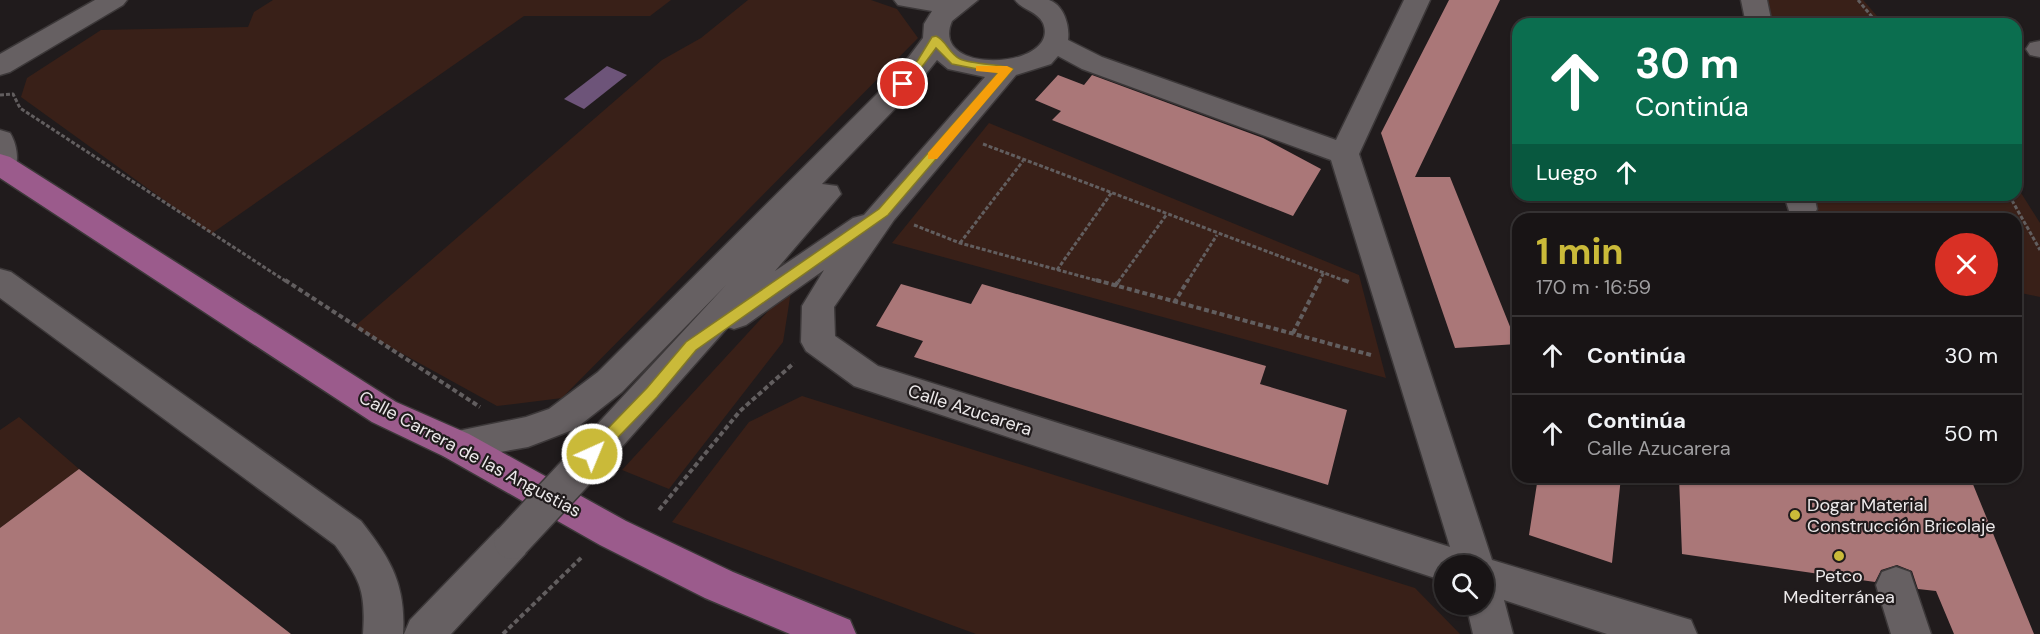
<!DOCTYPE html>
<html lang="es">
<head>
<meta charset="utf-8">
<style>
	:root { --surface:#181415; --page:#211d1e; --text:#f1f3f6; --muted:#9f9ea0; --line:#363334; --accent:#caba39 }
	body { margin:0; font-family:"DM Sans",sans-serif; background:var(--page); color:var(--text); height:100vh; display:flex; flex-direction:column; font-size:22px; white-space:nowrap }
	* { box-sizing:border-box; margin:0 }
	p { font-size:20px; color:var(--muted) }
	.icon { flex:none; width:33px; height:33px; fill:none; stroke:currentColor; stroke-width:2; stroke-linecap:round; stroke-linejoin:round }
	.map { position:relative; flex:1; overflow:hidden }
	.drawer { position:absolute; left:1512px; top:213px; width:510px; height:270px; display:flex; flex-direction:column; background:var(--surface); border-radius:18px; box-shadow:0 2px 4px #0004,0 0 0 2px var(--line) }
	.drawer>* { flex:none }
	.hud { position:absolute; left:1512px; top:18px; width:510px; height:183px; border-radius:18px; box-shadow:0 2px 4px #0004,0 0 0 2px var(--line); background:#0b6e4f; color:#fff; overflow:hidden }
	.fabs { position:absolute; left:1434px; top:555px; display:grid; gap:12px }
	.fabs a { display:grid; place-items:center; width:60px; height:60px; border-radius:50%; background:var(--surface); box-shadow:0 2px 4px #0004,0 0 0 2px var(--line); font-size:30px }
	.pin { position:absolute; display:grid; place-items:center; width:51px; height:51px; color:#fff; margin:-26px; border:3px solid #fff; border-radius:50%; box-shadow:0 2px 6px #0007 }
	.me { position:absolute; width:66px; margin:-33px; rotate:44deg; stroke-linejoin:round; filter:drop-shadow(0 0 4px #0008) }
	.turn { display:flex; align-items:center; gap:21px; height:126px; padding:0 24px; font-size:27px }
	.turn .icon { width:78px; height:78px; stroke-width:2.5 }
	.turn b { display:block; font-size:42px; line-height:51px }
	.then { display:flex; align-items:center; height:57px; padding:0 24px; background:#0003; gap:12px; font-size:22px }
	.round { display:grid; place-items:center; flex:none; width:63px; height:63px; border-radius:32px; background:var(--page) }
	.overview { display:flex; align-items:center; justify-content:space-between; height:102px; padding:0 24px }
	h1 { font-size:36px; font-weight:700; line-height:45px; color:var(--accent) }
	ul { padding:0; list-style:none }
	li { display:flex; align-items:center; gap:18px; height:78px; padding:0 24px; border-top:2px solid var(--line) }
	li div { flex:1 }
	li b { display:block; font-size:22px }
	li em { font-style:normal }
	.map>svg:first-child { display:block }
	.green { fill:#392018 }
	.water { fill:#6d5479 }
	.building { fill:#aa7778 }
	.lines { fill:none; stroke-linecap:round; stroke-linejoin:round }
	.minor-casing { stroke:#3c3839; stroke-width:3 }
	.major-casing { stroke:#3c3839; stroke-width:3 }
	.path-far1 { stroke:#625e5f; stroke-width:3; stroke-dasharray:4 2; stroke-linecap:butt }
	.path { stroke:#625e5f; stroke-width:4; stroke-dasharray:5 3; stroke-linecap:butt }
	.minor { fill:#666062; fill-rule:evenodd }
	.major { fill:#9b5b8c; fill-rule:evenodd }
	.minor-bridge-casing { stroke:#3c3839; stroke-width:39; stroke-linecap:butt }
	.minor-bridge { stroke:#666062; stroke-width:36 }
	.route { fill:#caba39; stroke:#837925; stroke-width:1.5 }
	.slow { fill:#f59e0b }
	.poi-dot { fill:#caba39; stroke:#201b1c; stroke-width:2 }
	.labels { text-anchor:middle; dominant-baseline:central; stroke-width:4.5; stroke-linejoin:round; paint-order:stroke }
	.street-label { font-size:18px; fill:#ece9ea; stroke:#201b1c }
	.poi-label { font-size:18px; fill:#ece9ea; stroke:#201b1c; text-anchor:start }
</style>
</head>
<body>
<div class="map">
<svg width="2040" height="634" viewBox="0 0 2040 634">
	<rect width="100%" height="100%" fill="#201b1c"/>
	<path class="green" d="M273,0H671L650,16H524L211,234L21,97L27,78L101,30L248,27L254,12Z
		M748,0H871L897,9L918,38L562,398L497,406L354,327L662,60L701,38Z
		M1765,0H1863L1884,24H1770Z
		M989,123L1359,275L1386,378L892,243Z
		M2016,185L2040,223V297L2016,292V219H1809L1805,195H2016Z
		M792,285L783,342L669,489L622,470Z
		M802,396L1415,588L1460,634H976L672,522L749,422Z
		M19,417L79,469L0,528V430Z"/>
	<path class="water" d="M607,66L627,75L584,109L564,99Z"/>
	<path class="building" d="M1449,0H1500L1415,177H1450L1517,344L1455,348L1381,133Z
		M1058,75L1084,85L1092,75L1263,138L1321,169L1293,216L1052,120L1061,111L1035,100Z
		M901,284L971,304L982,284L1266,366L1260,384L1347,410L1328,485L914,357L923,341L876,326Z
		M79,469L291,634H0V528Z
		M1538,477H1621L1612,563L1529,535Z
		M1679,477H1970L2034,634H1954L1936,591L1918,589L1912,571L1897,565L1881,570L1875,582L1682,554Z"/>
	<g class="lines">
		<g class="minor-casing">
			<path id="minor" d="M95,0H127L123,5L10,72L0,75V54Z
				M894,0H978L952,21C928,77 1062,69 1043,23C1037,11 1022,10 1015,0C1025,0 1040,0 1049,0C1064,5 1070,26 1068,40L1102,57L1336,140L1404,0H1430L1359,154L1492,560L1691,620L1697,634H1607L1504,600L1513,634H1473L1466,604H1484V566H1444V581L854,386L806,351L801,342L802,306L824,270L746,325L734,329L728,327L605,466L592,470L579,466L574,455L579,444L726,285L622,392L575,429L528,447L456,460L443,456L438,445L443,434L526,417L549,409L598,372L893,78L923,38L924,24L932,11L898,5ZM1058,56L1082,69L1331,160L1450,547L878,366L835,336L834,307L894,220L1016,75L1051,64ZM937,60L948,69L985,77L864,215L853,218L775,271L841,194L837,186L822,184L913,90Z
				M1741,0H1767L1772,24H1746Z
				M2040,41V57L2030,55L2026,49L2030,43Z
				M0,130L10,133C17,144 20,162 13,173L0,175Z
				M1784,195H1814L1817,209L1813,217L1805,219L1791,217Z
				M0,269L11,272L361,521C391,559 406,585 403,634H363C366,590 360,580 335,545L0,298Z
				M512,524L526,529L531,541L526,553L451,634H404L410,620L498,529Z
				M1896,567L1910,572L1931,634H1891L1876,585L1882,572Z"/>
		</g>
		<g class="major-casing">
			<path id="major" d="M0,154L10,157L396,402L469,434L626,521L733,572L850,620L856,634H790L705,598L600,545L443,456L372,422L0,178Z"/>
		</g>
		<path class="path-far1" d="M1858,0L1878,24
			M0,95L13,94L20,108L287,282
			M983,144L1348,282
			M2009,195L2040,250
			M914,225L960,243L1102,282
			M960,243L1023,161
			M1057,270L1112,192
			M1118,282L1167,214
			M1187,282L1217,235
			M1319,282L1324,272"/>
		<path class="path" d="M285,280L480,407
			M1096,280L1371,355
			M1344,280L1349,282
			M1115,286L1119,280
			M1174,303L1188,280
			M1293,333L1320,280
			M659,510L740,411L794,363
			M503,634L583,556"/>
		<use href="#minor" class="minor"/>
		<use href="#major" class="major"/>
		<g class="minor-bridge-casing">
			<path id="minor-bridge" d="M512,541L592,455"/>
		</g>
		<use href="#minor-bridge" class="minor-bridge"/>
	</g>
	<path class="route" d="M936,36C946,40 949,54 960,59C973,65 1006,64 1013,69L888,215L696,350L657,397L597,459H587L584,454L587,450L647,388L686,342L879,209L998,73L952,64L936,48L907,87H899V82L918,60L932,37Z"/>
	<path class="slow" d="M976,66H1007L1013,69L937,159H928V153L998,73L976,71Z"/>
	<g class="poi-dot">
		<circle cx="1795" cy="515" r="6"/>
		<circle cx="1839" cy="556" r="6"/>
	</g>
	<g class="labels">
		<g class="street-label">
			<text transform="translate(970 410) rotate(18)">Calle Azucarera</text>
			<text transform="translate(470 454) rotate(28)">Calle Carrera de las Angustias</text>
		</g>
		<g class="poi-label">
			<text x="1807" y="505">Dogar Material<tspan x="1807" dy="21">Construcción Bricolaje</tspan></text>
			<text x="1839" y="576" text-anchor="middle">Petco<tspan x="1839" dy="21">Mediterránea</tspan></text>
		</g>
	</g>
</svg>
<div class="fabs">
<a><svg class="icon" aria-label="search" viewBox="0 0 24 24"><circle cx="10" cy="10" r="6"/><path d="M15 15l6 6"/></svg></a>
</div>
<div class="pin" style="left:903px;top:84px;background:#d93025"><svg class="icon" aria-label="arrive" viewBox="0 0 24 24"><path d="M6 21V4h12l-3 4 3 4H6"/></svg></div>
<svg class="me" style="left:592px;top:454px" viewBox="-20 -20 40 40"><circle r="17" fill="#caba39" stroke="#fff" stroke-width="3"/><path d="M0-11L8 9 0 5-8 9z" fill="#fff"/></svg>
<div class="hud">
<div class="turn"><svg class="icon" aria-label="ahead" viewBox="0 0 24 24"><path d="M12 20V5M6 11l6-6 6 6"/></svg><div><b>30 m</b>Continúa</div></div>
<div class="then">Luego<svg class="icon" aria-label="ahead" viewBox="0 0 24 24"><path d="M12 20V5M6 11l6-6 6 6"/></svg></div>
</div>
<section class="drawer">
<div class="overview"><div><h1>1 min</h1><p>170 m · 16:59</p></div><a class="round" style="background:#d93025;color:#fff"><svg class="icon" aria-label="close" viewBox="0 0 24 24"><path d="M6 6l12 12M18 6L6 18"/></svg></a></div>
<ul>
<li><svg class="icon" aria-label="ahead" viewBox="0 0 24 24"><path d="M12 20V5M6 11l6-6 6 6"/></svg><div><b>Continúa</b></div><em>30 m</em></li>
<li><svg class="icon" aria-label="ahead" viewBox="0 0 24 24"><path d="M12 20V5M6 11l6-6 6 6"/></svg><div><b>Continúa</b><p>Calle Azucarera</p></div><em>50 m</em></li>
</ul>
</section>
</div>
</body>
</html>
